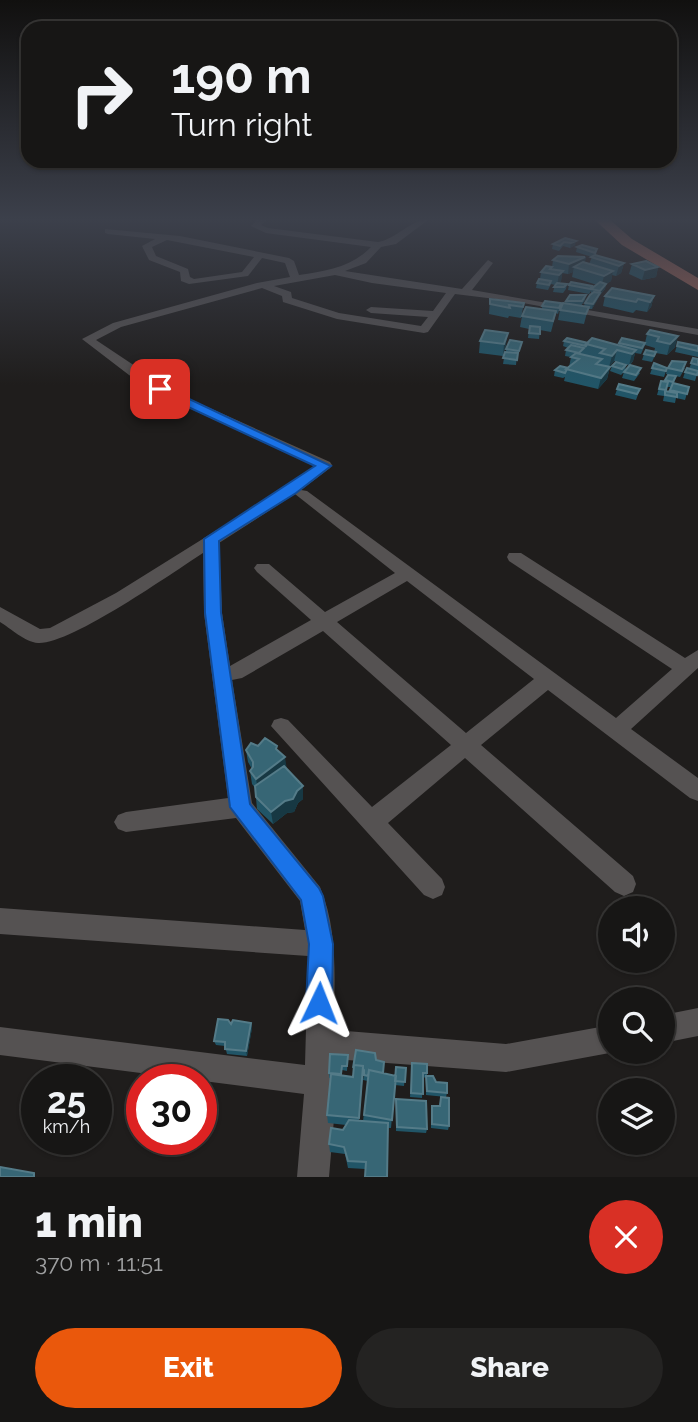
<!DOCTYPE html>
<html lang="en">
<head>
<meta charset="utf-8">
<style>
	:root { --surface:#171615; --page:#242322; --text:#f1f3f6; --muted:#9e9fa0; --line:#363534; --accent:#ea580c }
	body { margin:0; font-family:Raleway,sans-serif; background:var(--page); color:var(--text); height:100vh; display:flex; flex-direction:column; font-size:26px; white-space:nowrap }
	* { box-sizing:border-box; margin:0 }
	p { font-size:23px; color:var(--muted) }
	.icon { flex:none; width:38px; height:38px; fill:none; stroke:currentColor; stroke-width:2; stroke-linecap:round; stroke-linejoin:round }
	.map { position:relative; height:1177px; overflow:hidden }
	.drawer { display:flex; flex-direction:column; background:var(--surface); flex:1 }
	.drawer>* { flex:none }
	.top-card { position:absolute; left:21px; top:21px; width:656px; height:147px; border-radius:21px; box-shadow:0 2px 5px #0004,0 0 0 2px var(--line); background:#171615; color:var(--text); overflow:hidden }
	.tools { position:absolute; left:598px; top:896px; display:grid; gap:14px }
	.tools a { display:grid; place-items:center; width:77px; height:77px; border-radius:50%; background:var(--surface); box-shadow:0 2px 5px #0004,0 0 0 2px var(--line); font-size:35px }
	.speed { position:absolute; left:21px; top:1064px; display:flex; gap:14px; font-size:35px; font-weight:700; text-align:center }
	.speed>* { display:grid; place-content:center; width:91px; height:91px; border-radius:50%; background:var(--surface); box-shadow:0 2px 5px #0004,0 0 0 2px var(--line); line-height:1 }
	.speed small { font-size:18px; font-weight:400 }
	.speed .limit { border:10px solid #d22; background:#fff; color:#111 }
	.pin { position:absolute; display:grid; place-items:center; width:60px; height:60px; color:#fff; margin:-30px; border-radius:14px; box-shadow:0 4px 10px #0006 }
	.me { position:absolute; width:77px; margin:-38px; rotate:2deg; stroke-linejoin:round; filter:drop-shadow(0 0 5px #0008) }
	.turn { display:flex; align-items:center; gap:24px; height:147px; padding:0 35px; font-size:32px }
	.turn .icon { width:91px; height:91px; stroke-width:2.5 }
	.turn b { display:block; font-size:49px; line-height:60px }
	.round { display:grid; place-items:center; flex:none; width:74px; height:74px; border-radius:37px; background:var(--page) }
	.headline { display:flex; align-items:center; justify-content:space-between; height:119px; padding:0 35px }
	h1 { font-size:42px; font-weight:800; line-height:52px }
	.button { display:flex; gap:14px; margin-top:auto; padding:14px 35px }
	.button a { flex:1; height:80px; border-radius:42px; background:var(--accent); color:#fff; font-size:28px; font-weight:800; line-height:80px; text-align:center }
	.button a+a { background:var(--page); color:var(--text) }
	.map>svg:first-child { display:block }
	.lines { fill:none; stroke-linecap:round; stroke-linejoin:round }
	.minor { fill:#555252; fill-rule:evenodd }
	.primary { fill:#a16053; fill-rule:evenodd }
	.wall { fill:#215567; fill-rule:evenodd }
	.shaded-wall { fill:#173843 }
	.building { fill:#376675; stroke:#547b88; stroke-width:2 }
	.route { fill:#1a73e8; stroke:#114b97; stroke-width:2 }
</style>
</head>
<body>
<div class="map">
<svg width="698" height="1177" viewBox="0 0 698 1177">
	<rect width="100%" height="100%" fill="#1f1d1c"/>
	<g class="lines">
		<path class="minor" d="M257,220H267L261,225L268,228L378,242C397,239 409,220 428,220L396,244L381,247L366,263L345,271L462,289L488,260L493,263L472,290L698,329V335L512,301L455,294L428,332L424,333L337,319L283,302L282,296L262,288L121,327L96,340L174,392L330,462L332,465L330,468L301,490L307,491L616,718L672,669L509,561L507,557L509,553H521L685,658L698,650V668L631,729L698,778V801L690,798L548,690L481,745L633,876L636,884L633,892L624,896L615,892L465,758L388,823L442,879L445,887L442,895L433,899L424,895L271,726L274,720L281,718L288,720L372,807L451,745L323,631L242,678L232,680L252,803L320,887C339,932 334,983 334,1030L506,1044L611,1025V1052H615L506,1072L334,1059V1119L329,1177H297L304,1094L0,1055V1027L305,1065L308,956L0,934V908L305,930L300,901L236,818L126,832L118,829L114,822L118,815L126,812L228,798L204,613L203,553C172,573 70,645 38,643C25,642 10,628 0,622V607L40,629L50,628L116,593L286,487L315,466L165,397L129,375L82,339L113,323L257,283L290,277L285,263L262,258L248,276L189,284L181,281L180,272L149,260L142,246L155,239L108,234L105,233V229L180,236L289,258L294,261L299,275C326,271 352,267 371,247L266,233L251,226ZM167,240L254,257L242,272L194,279L190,277L188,269L156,256L152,247ZM335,275L372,283L446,293L433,311L371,307L366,310L371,313L428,317L421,326L339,313L292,298L291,292L274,286ZM295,494L395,573L325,612L269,564H257L254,568L257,572L311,620L230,666L222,613L219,543ZM407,581L534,679L466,733L337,622Z
			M698,1008V1036L663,1043V1015Z"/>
		<path class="primary" d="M595,220H610L632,239L698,278V290L622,245Z"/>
	</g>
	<path class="wall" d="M565,238L575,245L570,248L563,246L559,251L552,249L553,244Z
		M577,247L597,249L596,255L624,263L621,273L616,276L612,275L611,281L606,284L605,289L600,295L592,309H588L584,324L558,320L560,310L565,303L566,301L586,295L585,300L581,306H584L585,303L591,295V291L589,294L568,290L569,285L592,286L591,289L597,285L572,277L573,272L568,274L562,273L561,281L559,283L567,284L566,289L563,293L553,292L555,285L551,284L548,290L536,288L537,283L540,279L541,272L552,267L553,260L586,257L584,263L589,264L592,257L576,252Z
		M632,264L658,267L656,277L642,280L629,274Z
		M605,296H654L651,307L647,312L636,310L633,313L603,306Z
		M490,299L524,303L521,318L509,316L508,318L489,314Z
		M561,303L558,314L556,313L551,332L540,330L539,339L528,338L529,329L520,327L522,316L542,309V306Z
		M650,330L675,347L667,355L656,353L652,362L642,360L644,354L654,352L655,348L645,345L641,354L635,353L633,361L630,365L640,373L634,381L622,378L624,372L629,365L614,361L609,367H610L607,379L598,389L564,381L565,377L563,378L554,376L555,370L568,368L569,367L571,357L565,356L566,350L568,348L563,346L564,341L619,345V343H645L647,334Z
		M480,341L506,344L503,356L479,353Z
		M522,342L521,347L517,356L516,365L503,364L505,352H506V349Z
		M678,342L698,346V357L675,352Z
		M693,358L698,359V371L695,381L683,378L685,372L689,369Z
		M654,363L667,368L664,377L650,374Z
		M626,365L625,371L621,375L610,371L612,366Z
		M668,368H685L680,377L666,374Z
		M668,375L676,376L674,383L689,387L685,400L676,398L675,403L663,401L664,396L657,395L661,381H665ZM667,387H671L670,392L666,391Z
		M619,384L640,389L636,400L615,395Z
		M258,746L277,750L287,769L303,786V799L298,803L294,812L287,813L273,824L257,809L255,788L252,784L250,771L252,769L248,762L246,750Z
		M251,1023L252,1028L247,1056L227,1054L225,1046L216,1045L214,1041L231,1024Z
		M348,1055L347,1071L342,1070L341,1075L353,1077V1068L376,1060L383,1073L395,1076L406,1068L404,1086L395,1085L391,1128H388L365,1169L348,1168L345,1154L330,1152L329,1144L346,1125L328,1123L327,1115L331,1078H329V1073ZM363,1074H364L363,1080L368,1081L363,1121H359Z
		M412,1063L427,1073V1076L436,1082L447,1093L446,1097L426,1095V1078L423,1077L422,1098L410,1097Z
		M441,1097L449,1126L448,1130L431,1128V1110L432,1106H439Z
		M396,1099L427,1129L426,1133L396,1131Z"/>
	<path class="shaded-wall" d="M576,241L575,245L570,248L571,243Z
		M586,257L585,262L574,267L573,272L568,274L569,264Z
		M624,263L621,273L616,276L619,266Z
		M658,267L656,277L642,280L645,270Z
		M563,271L561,281L557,285L559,275Z
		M613,271L611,281L606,284L605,289L600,295L592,309L593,304L599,295L604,276Z
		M654,296L651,307L647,312L650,302Z
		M508,333L506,344L503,356L504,344Z
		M678,336L675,347L667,355L670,344Z
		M617,350L614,361L609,367L612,356Z
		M636,350L633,361L629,365L632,354Z
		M610,367L607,379L598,389L601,378Z
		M285,757L287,770L258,791L256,779Z
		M303,786V799L298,803L294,812L287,813L273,824L271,812Z
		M251,1023L252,1028L247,1056L246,1051Z"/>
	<path class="building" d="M565,238L576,241L571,243L564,242L560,246L553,244Z
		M582,245L597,249L595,253L577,247Z
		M595,255L624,263L619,266L591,257Z
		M558,256L585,257L569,264L553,260Z
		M646,261L658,267L645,270L632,264Z
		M583,262L613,271L604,276L574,267Z
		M546,266L552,267L550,269L563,271L559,275L541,272Z
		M539,279L551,281L549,285L537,283Z
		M571,282L592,286L590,289L569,285Z
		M600,282L606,284L600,291L591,289Z
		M557,283L567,284L564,287H554Z
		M612,288L654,296L650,302L638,299L636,302L605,296Z
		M594,292L600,293L593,304L585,303L590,295Z
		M570,295H586L582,301H566Z
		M490,299L524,303L523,307L509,305L510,308L490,304Z
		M545,301L561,303L559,308L542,306Z
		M563,303L589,307L586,314L560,310Z
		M526,307L556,311L553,321L522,316Z
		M530,326L540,327V334L529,333Z
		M485,330L508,333L504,344L480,341Z
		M650,330L678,336L670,344L657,341L659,337L647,334Z
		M567,338L588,343L586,346L564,341Z
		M592,338L636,350L632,354L617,350L612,356L600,353L605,349L586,344Z
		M622,338L645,343L642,348L619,343Z
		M510,340L522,342L519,351L506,349Z
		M678,342L698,346V351L677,346Z
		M571,345L584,348L579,353L566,350Z
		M646,350L656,352L654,356L644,354Z
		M505,352L518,353L517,360L503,358Z
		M576,353L602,359L596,364L610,367L601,378L566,369L579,359L571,357Z
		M693,358L698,359V365L691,363Z
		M672,361L686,362L682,371L668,368Z
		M616,362L626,365L622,369L612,366Z
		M654,363L667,368L666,371L652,368Z
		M630,365L641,368L636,375L624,372Z
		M560,366L568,368L566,371L565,373L555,370Z
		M687,368L698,371L697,375L685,372Z
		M668,375L676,376L673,382L665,380Z
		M661,381L668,382L666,390L659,389Z
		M673,383L689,387L687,394L670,390Z
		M619,384L640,389L637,394L617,389Z
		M665,391L677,393V397L665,395Z
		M265,738L277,746L276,749L285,757L256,779L250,771L253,767V762L246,750L251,743L258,746Z
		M284,766L303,786L297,791L293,799L285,801L271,812L256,797L255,786Z
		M218,1019L228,1020L231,1024L233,1020L251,1023L246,1051L225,1049V1042L214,1041Z
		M356,1050L375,1053L376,1060L384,1062L383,1073L369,1070L368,1076L364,1075V1070L363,1069V1066L354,1065L353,1068Z
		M330,1054L348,1055L347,1066H342L341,1074L329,1073Z
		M412,1063L427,1064V1073H423V1094L411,1093Z
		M354,1065L363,1066L359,1118L327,1115L331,1074L353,1077Z
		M396,1067L406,1068L405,1082L395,1081Z
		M369,1070L396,1076L392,1120L364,1115Z
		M426,1076H433L436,1082L447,1083V1093L427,1091Z
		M441,1097L449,1098V1126L432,1124V1106H440Z
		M396,1099L426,1101L427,1129L397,1127Z
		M349,1120L388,1123L387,1177H365L366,1162L348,1161L344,1147L329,1144L331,1128L343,1130Z
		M0,1167L34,1173V1177H0Z"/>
	<linearGradient id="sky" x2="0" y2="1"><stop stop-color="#11100f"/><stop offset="0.57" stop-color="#3c404b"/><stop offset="1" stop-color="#3c404b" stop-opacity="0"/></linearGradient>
	<rect width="698" height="385" fill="url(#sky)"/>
	<path class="route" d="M156,387H164L331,466L296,493L219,541L221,613L250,804L319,888L323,896L333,944L332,1003L328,1011L319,1015L310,1011L306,1003L309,944L301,900L230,807L205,613L204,539L315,466L156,392Z"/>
</svg>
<div class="tools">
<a><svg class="icon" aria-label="sound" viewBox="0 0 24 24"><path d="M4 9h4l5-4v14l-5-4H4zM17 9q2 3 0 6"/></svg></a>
<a><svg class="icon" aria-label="search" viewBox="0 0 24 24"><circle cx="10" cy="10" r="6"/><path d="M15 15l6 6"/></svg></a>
<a><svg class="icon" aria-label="layers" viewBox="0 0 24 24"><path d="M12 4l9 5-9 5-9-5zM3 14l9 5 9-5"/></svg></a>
</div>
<div class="speed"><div>25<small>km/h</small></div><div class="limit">30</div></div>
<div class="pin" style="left:160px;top:389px;background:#d93025"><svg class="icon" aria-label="arrive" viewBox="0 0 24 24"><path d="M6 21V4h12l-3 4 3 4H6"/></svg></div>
<svg class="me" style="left:319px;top:1003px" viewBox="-20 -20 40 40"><path d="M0-17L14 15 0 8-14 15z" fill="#1a73e8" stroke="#fff" stroke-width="4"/></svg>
<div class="top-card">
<div class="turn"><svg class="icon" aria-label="right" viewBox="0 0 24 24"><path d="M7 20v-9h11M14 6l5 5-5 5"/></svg><div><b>190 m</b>Turn right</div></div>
</div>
</div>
<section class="drawer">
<div class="headline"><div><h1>1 min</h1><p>370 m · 11:51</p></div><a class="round" style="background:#d93025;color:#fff"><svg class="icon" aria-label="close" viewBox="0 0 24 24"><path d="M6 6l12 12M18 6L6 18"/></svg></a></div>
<div class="button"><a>Exit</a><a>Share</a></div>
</section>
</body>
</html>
